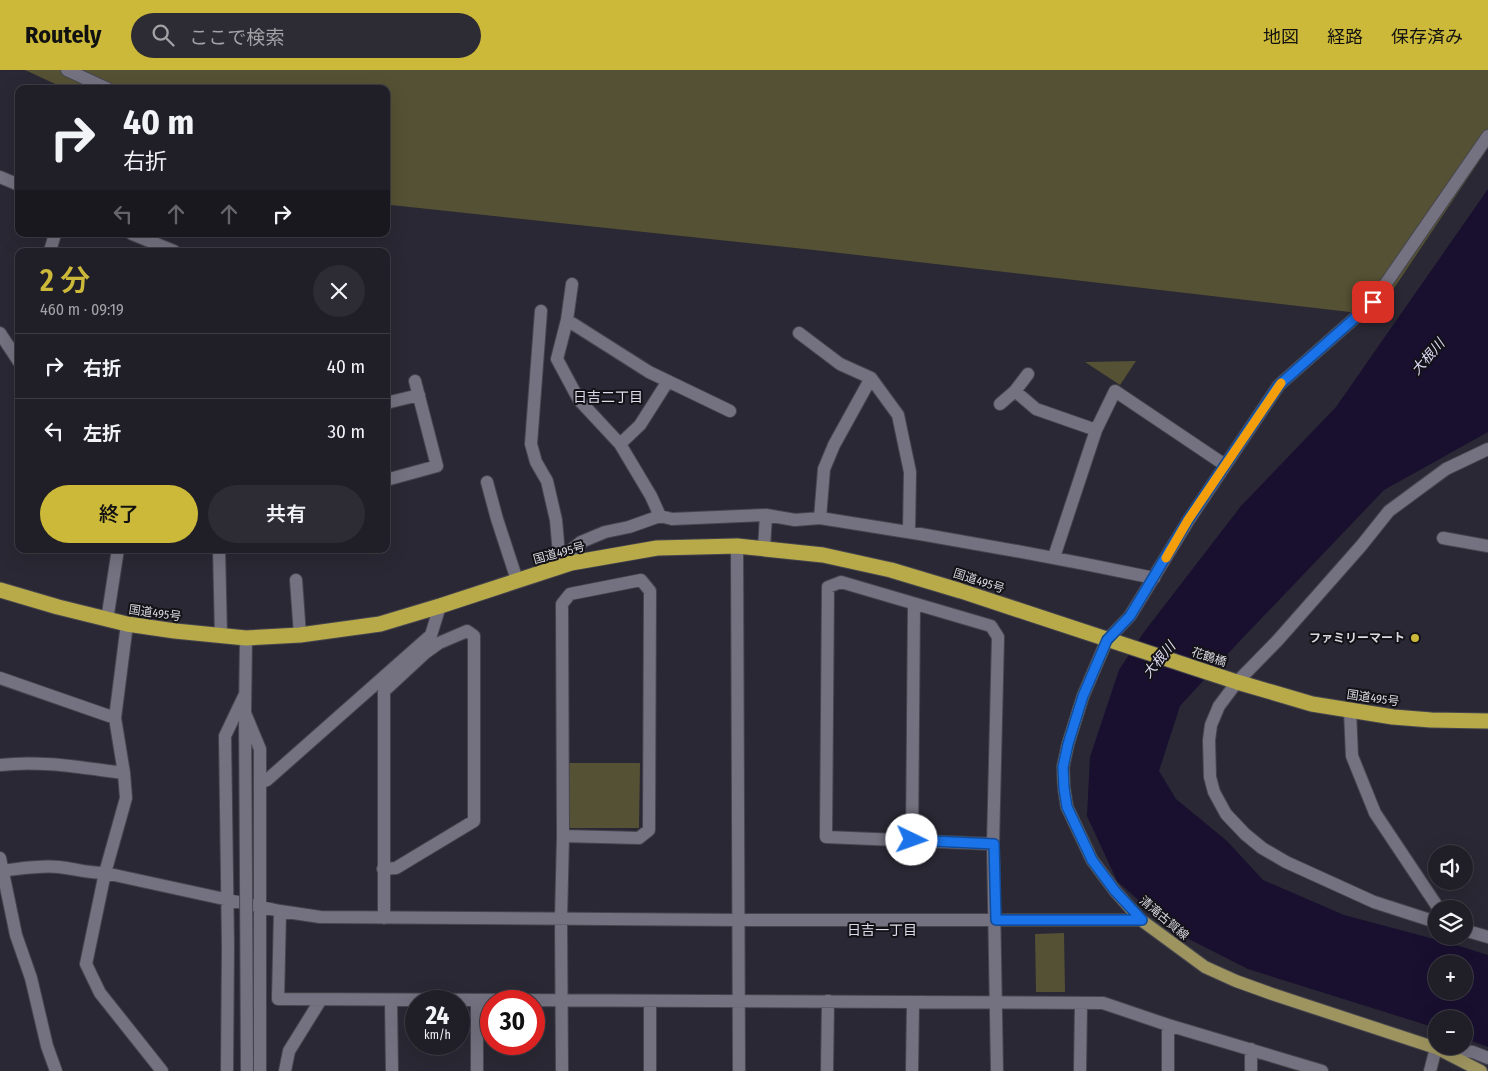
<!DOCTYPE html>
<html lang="ja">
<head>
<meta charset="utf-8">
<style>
	:root { --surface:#201e27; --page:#2d2b33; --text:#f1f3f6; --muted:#a2a2a7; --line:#3d3c44; --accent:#ccb939 }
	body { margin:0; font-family:"Fira Sans Condensed","Noto Sans JP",sans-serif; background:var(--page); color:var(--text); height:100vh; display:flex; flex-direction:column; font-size:19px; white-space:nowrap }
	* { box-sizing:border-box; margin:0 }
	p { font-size:16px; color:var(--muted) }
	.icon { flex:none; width:28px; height:28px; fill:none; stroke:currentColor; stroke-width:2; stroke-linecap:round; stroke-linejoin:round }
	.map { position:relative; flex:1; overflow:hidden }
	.panel { position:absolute; left:15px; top:178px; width:375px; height:305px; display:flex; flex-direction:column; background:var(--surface); border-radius:10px; box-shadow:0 5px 20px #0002,0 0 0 1px var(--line) }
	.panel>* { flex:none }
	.guide { position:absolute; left:15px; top:15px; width:375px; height:152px; border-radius:10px; box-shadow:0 5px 20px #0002,0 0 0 1px var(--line); background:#201e27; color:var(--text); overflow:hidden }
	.buttons { position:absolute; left:1428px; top:775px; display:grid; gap:10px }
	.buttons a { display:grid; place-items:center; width:45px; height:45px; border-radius:50%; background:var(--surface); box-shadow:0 5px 20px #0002,0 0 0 1px var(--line); font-size:25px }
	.speed { position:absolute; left:405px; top:920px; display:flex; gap:10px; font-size:25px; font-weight:700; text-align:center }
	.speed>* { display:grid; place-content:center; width:65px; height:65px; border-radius:50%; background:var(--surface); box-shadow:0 5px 20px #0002,0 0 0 1px var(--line); line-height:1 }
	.speed small { font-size:12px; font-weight:400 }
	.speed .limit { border:8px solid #d22; background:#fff; color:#111 }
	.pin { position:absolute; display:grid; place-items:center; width:42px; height:42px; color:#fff; margin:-21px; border-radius:10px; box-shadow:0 2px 8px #0006 }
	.me { position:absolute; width:55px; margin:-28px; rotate:93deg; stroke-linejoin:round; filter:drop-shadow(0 0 4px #0008) }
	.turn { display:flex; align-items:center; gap:18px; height:105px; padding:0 25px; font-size:22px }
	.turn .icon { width:65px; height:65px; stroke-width:2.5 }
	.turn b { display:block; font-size:35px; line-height:42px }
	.lanes { display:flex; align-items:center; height:48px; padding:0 25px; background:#0003; justify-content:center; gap:25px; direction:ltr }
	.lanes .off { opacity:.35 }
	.round { display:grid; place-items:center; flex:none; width:52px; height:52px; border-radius:26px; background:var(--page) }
	.overview { display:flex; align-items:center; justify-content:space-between; height:85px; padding:0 25px }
	h1 { font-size:30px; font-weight:600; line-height:38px; color:var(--accent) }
	.primary-button { display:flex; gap:10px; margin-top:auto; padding:10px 25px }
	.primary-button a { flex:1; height:58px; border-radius:30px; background:var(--accent); color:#111; font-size:20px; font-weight:600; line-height:58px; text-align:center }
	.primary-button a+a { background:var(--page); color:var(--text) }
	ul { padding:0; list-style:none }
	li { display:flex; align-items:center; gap:15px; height:65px; padding:0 25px; border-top:1px solid var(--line) }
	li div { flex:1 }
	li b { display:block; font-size:19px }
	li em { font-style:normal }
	header { display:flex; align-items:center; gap:30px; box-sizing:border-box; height:70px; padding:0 25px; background:var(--accent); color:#111 }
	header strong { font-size:24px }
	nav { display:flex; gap:28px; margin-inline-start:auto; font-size:18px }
	.search { width:350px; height:45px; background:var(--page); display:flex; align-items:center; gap:12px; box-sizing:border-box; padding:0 18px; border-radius:28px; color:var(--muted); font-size:19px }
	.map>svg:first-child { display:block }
	.green { fill:#555134 }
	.water { fill:#191030; fill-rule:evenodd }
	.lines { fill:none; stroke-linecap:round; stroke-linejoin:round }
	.minor-casing { stroke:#46454e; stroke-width:14 }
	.major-casing { stroke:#46454e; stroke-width:14 }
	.highway-casing { stroke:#46454e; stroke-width:17 }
	.minor { stroke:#747280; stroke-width:12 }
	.major { stroke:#9d945f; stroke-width:12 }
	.highway { stroke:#b8aa49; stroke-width:15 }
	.minor-bridge-casing { stroke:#46454e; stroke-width:14; stroke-linecap:butt }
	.minor-bridge { stroke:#747280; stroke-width:12 }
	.route-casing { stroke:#114b97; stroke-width:12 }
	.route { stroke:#1a73e8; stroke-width:9 }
	.slow { stroke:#f59e0b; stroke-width:9 }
	.poi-dot { fill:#ccb939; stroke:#131217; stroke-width:2 }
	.labels { text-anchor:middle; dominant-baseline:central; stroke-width:4; stroke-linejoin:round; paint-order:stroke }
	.street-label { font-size:12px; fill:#d9d8e0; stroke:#131217 }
	.poi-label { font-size:12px; font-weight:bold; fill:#d9d8e0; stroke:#131217; text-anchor:end }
	.water-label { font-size:14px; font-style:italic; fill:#dfdaf5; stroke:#131217 }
	.neighbourhood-label { font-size:14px; fill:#dedceb; stroke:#131217 }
</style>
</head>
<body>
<header>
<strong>Routely</strong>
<div class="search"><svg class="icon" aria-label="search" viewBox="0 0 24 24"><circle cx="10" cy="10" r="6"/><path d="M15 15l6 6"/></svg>ここで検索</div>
<nav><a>地図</a><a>経路</a><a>保存済み</a></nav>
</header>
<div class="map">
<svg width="1488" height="1001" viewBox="0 0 1488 1001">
	<rect width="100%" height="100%" fill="#2a2834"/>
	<path class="green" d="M25,0H1488V78L1376,245L814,180L391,135L386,134V19H66Z
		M1136,291L1120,315L1085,292Z
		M567,693H640L639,758H567Z
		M1064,863L1065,922H1036L1035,864Z"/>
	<path class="water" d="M1488,119V362L1384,420L1236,575L1180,636L1159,701L1176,729L1227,771L1263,810L1344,845L1449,873L1488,885V977L1464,968V949H1436V958L1248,899L1173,861L1117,811L1087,746L1090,687L1119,600L1144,562L1241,436L1336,337ZM1436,894H1464V921H1436Z"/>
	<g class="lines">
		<g class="minor-casing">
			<path id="minor" d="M67,0L108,19
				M0,107L19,115
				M132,164L174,181
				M50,181L55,164
				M572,214L567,250L649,302L730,341
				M541,241L531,374L536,392L547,411L556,450L560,496
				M567,250L557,289L579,330L620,374L640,355L668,311
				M0,263L19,292
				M799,263L840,294L871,308
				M1015,321L1036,339L1096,360
				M386,333L419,325
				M1000,334L1015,321L1028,304
				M620,374L651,426L660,446
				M386,410L437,396L415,311
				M487,412L497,449L517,510
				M909,461L910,402L898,345L871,308L834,375L824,399L820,448C932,465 1043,485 1154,508
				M1443,468L1488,476
				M737,476C739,651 739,826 739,1001
				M219,479L221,566
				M764,479L766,445
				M1054,487L1096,360L1115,321L1225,395
				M571,493V480L581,472L605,462L629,457L660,446L672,449L766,445L795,450L820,448
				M296,510L300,565
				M841,512L991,556L998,567L993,774L826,767L828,517Z
				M107,550L118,479
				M127,554L115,648L124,703L126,728L105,803L86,894L100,923L162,1001
				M246,568L245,643L246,808
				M1107,570L1130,546L1188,451L1279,315L1373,232L1488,66
				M0,608L115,648
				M1350,641L1352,686L1375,743L1439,839
				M245,643L260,679V1001
				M0,695C42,690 83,698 124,703
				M260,713L267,710L431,565L440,536
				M912,770L914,534
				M993,774L997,1001
				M0,788L16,865L31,908L47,976L56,1001
				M383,799L396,798L474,751V566L467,561L439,573L425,583L384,621V848
				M0,801C19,799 39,795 59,797C76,799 86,803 105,803L280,841L320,847L738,850H1141
				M280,841L278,929L1103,933L1168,955L1322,1001
				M1436,852L1374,832L1286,792L1262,778L1245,764L1226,744L1214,722L1210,707L1209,670L1211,655L1219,636L1237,612L1278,570L1361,476L1389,441L1446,399L1488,379
				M1464,860L1488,867
				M391,930L392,1001
				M477,930V1001
				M650,932V1001
				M227,1001L228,876L225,666L245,624
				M285,1001L289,981L320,931
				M562,1001L561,849L563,766L562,534L570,524L641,510L650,521L649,760L639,768L563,766
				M827,1001L828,931
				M912,1001L913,933
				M1080,1001L1081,933
				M1168,1001V955
				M1251,1001V979
				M1430,1001L1436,978L1473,982L1488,988"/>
		</g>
		<g class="major-casing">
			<path id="major" d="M1107,570L1083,626L1068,674L1063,697L1064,718L1067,737L1092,790L1115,821L1141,850L1205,897L1236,911L1272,924L1436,978L1481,1001"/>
		</g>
		<g class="highway-casing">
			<path id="highway" d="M0,520L58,537L127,554L175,561L246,568L300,565L380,554L440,536L571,493L657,478L737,476L823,485L891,500L961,521L1237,612L1312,634L1393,647L1431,650L1488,651"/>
		</g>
		<use href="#minor" class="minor"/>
		<use href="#major" class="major"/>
		<use href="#highway" class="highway"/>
		<g class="minor-bridge-casing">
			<path id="minor-bridge" d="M246,808L247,1001"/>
		</g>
		<use href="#minor-bridge" class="minor-bridge"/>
	</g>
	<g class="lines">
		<g class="route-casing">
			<path id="route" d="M912,770L994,774L996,850H1142L1115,821L1092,790L1067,737L1064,718L1063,697L1068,674L1083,626L1107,570L1130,546L1188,450L1279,315L1373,232"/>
		</g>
		<use href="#route" class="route"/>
		<path class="slow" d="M1166,488L1188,450L1281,313"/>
	</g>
	<circle class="poi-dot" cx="1415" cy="568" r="5"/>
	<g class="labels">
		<g class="street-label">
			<text transform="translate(559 483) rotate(-15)">国道495号</text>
			<text transform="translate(979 511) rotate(18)">国道495号</text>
			<text transform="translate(155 543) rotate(8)">国道495号</text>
			<text transform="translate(1209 587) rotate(18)">花鶴橋</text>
			<text transform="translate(1373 628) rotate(8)">国道495号</text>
			<text transform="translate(1164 848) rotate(40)">清滝古賀線</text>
		</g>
		<g class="poi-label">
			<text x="1405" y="568">ファミリーマート</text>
		</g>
		<g class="water-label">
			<text transform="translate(1428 287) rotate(-49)">大根川</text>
			<text transform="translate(1159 590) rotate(-50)">大根川</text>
		</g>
		<g class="neighbourhood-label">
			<text x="608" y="327">日吉二丁目</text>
			<text x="882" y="860">日吉一丁目</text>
		</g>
	</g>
</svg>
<div class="buttons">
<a><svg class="icon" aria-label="sound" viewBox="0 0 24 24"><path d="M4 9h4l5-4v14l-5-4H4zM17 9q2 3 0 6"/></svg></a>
<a><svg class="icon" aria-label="layers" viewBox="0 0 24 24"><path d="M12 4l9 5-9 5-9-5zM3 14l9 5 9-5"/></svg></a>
<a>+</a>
<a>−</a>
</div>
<div class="speed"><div>24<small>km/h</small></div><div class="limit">30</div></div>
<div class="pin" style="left:1373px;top:232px;background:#d93025"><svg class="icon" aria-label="arrive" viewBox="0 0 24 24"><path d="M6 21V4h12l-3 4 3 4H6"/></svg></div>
<svg class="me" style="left:912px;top:770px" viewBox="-20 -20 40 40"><circle r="19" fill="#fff"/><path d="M0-13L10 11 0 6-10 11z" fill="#1a73e8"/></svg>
<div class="guide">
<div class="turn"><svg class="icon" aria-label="right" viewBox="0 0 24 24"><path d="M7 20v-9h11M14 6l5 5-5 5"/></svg><div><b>40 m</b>右折</div></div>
<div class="lanes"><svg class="icon off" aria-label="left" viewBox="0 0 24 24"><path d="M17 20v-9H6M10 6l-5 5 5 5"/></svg><svg class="icon off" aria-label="ahead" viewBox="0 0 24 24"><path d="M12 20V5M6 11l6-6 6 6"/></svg><svg class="icon off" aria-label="ahead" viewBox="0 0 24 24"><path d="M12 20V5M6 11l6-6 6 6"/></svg><svg class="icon" aria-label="right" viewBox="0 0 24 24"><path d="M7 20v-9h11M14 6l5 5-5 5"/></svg></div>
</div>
<section class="panel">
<div class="overview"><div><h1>2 分</h1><p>460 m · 09:19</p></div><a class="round"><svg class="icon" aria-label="close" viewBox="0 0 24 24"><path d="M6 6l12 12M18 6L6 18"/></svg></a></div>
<ul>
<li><svg class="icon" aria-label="right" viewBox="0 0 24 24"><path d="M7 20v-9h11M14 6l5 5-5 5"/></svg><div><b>右折</b></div><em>40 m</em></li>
<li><svg class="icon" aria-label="left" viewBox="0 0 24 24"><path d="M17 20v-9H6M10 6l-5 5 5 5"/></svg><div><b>左折</b></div><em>30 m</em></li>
</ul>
<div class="primary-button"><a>終了</a><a>共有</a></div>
</section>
</div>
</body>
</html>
